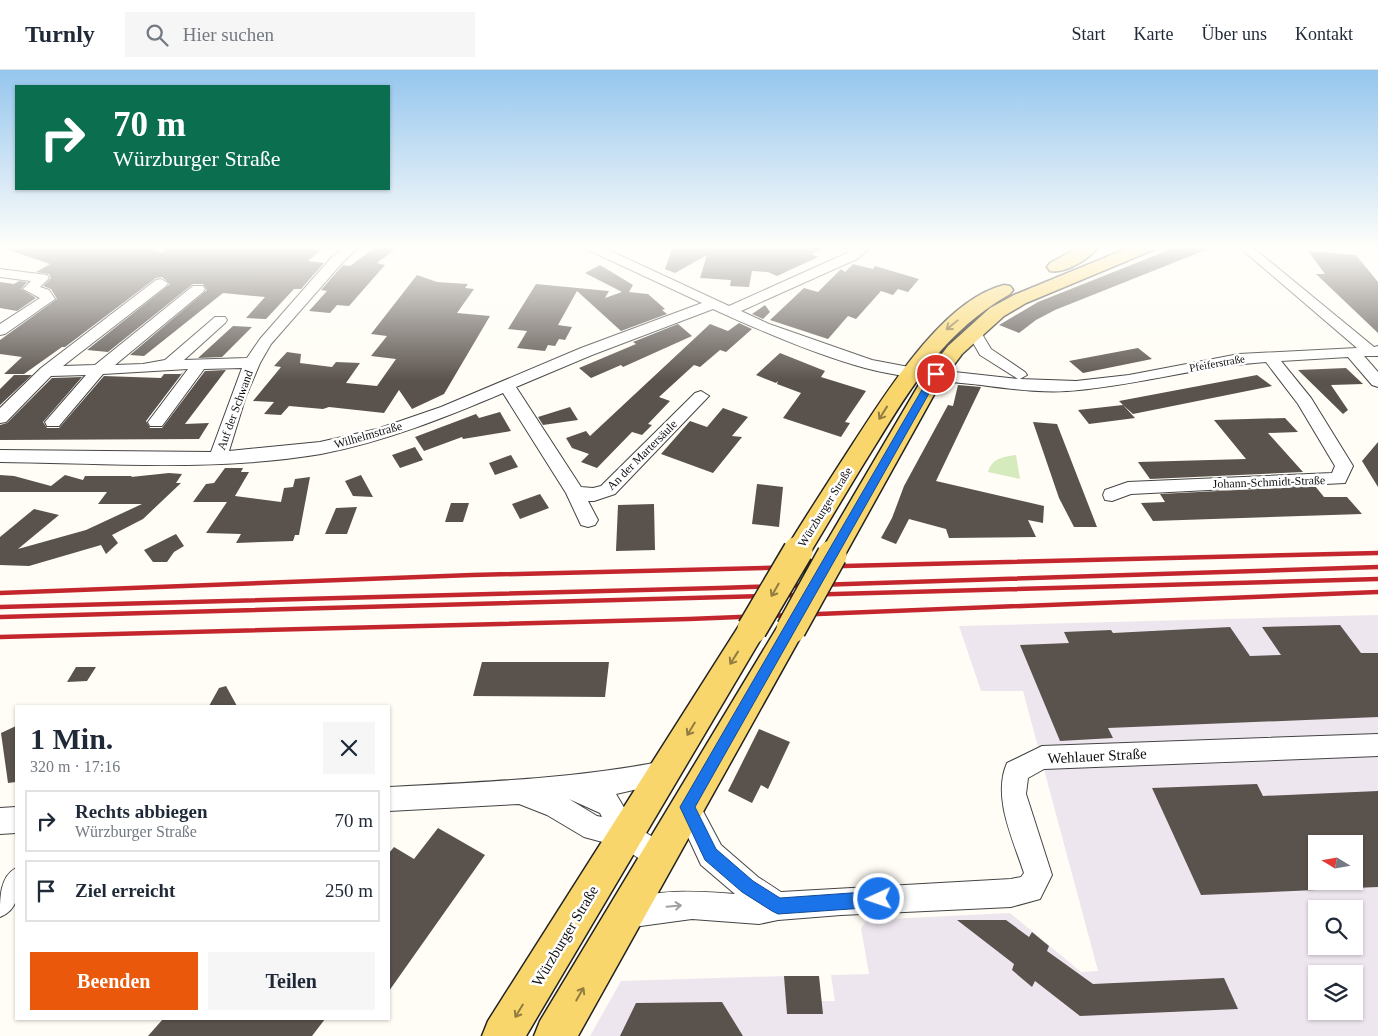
<!DOCTYPE html>
<html lang="de">
<head>
<meta charset="utf-8">
<style>
	:root { --surface:#fff; --page:#f6f6f7; --text:#1f2937; --muted:#747a83; --line:#e0e1e3; --accent:#ea580c }
	body { margin:0; font-family:"Times New Roman",serif; background:var(--page); color:var(--text); height:100vh; display:flex; flex-direction:column; font-size:19px; white-space:nowrap }
	* { box-sizing:border-box; margin:0 }
	p { font-size:16px; color:var(--muted) }
	.icon { flex:none; width:28px; height:28px; fill:none; stroke:currentColor; stroke-width:2; stroke-linecap:round; stroke-linejoin:round }
	.map { position:relative; flex:1; overflow:hidden }
	.side { position:absolute; left:15px; top:635px; width:375px; height:315px; display:flex; flex-direction:column; background:var(--surface); border-radius:0px; box-shadow:0 1px 4px #0004 }
	.side>* { flex:none }
	.guide { position:absolute; left:15px; top:15px; width:375px; height:105px; border-radius:0px; box-shadow:0 1px 4px #0004; background:#0b6e4f; color:#fff; overflow:hidden }
	.needle { width:32px; rotate:281deg }
	.fabs { position:absolute; left:1308px; top:765px; display:grid; gap:10px }
	.fabs a { display:grid; place-items:center; width:55px; height:55px; border-radius:0px; background:var(--surface); box-shadow:0 1px 4px #0004; font-size:25px }
	.pin { position:absolute; display:grid; place-items:center; width:42px; height:42px; color:#fff; margin:-21px; border:2px solid #fff; border-radius:50%; box-shadow:0 1px 5px #0007 }
	.me { position:absolute; width:55px; margin:-28px; rotate:267deg; stroke-linejoin:round; filter:drop-shadow(0 0 4px #0008) }
	.turn { display:flex; align-items:center; gap:18px; height:105px; padding:0 15px; font-size:22px }
	.turn .icon { width:65px; height:65px; stroke-width:2.5 }
	.turn b { display:block; font-size:35px; line-height:42px }
	.round { display:grid; place-items:center; flex:none; width:52px; height:52px; border-radius:0px; background:var(--page) }
	.summary { display:flex; align-items:center; justify-content:space-between; height:85px; padding:0 15px }
	h1 { font-size:30px; font-weight:600; line-height:38px }
	.button { display:flex; gap:10px; margin-top:auto; padding:10px 15px }
	.button a { flex:1; height:58px; border-radius:0px; background:var(--accent); color:#fff; font-size:20px; font-weight:600; line-height:58px; text-align:center }
	.button a+a { background:var(--page); color:var(--text) }
	ul { padding:0; list-style:none }
	li { display:flex; align-items:center; gap:15px; height:62px; margin:0 10px 8px; padding:0 5px; border:2px solid var(--line); border-radius:0px }
	li div { flex:1 }
	li b { display:block; font-size:19px }
	li em { font-style:normal }
	header { display:flex; align-items:center; gap:30px; box-sizing:border-box; height:70px; padding:0 25px; background:var(--surface); border-bottom:1px solid var(--line) }
	header strong { font-size:24px }
	nav { display:flex; gap:28px; margin-inline-start:auto; font-size:18px }
	.search { width:350px; height:45px; background:var(--page); display:flex; align-items:center; gap:12px; box-sizing:border-box; padding:0 18px; border-radius:0px; color:var(--muted); font-size:19px }
	.map>svg:first-child { display:block }
	.industrial { fill:#eee6ef; fill-rule:evenodd }
	.green { fill:#d5ebbd }
	.building { fill:#5a524d }
	.lines { fill:none; stroke-linecap:round; stroke-linejoin:round }
	.minor-casing { stroke:#444; stroke-width:2 }
	.major-casing { stroke:#222; stroke-width:3 }
	.minor { fill:#fff; fill-rule:evenodd }
	.major { fill:#f9d66b; fill-rule:evenodd }
	.rail { stroke:#c4262e; stroke-width:4.5 }
	.major-bridge-casing { stroke:#222; stroke-width:32; stroke-linecap:butt }
	.major-bridge { stroke:#f9d66b; stroke-width:29 }
	.oneway { stroke:#917d42 }
	.oneway2 { stroke:#a0a0a0 }
	.route { fill:#1a73e8; stroke:#114b97 }
	.labels { text-anchor:middle; dominant-baseline:central; stroke-width:5; stroke-linejoin:round; paint-order:stroke }
	.far-street-label { font-size:11px; fill:#111; stroke:#fff }
	.street-label { font-size:12px; fill:#111; stroke:#fff }
	.near-street-label { font-size:15px; fill:#111; stroke:#fff }
</style>
</head>
<body>
<header>
<strong>Turnly</strong>
<div class="search"><svg class="icon" aria-label="search" viewBox="0 0 24 24"><circle cx="10" cy="10" r="6"/><path d="M15 15l6 6"/></svg>Hier suchen</div>
<nav><a>Start</a><a>Karte</a><a>Über uns</a><a>Kontakt</a></nav>
</header>
<div class="map">
<svg width="1378" height="966" viewBox="0 0 1378 966">
	<rect width="100%" height="100%" fill="#fffdf5"/>
	<path class="industrial" d="M1378,545V966H590L621,911L784,906L822,931H835L831,905L869,904L861,858L867,850L1010,843L1081,902L1098,901L1023,621H981L959,556ZM1316,774H1354V811H1316ZM1316,839H1354V876H1316ZM1316,904H1354V941H1316Z"/>
	<path class="green" d="M1016,385L1020,409L988,402C992,388 1003,387 1016,385Z"/>
	<path class="building" d="M4,176H142L163,183L164,176H286L321,180L308,191L324,193L301,219H294L266,249L246,248L265,227L223,223L144,286L130,285L207,220L203,214H193L108,282L87,280L170,214L162,207L156,208L65,277H62L24,304H4L22,287L0,284V270L57,229L51,219L43,216L51,208L49,204L36,202L50,194L3,178Z
		M377,176H399L377,193L385,195L349,236L337,235L330,243L309,241L327,221L321,220L343,195L350,196Z
		M673,176H830L811,184L818,187L777,206L768,202L752,201L749,217L730,216L731,210L700,208L707,185L675,203L665,199Z
		M1179,176L1213,177L1055,240L1036,250L1019,263L999,255L1038,232Z
		M1308,181L1356,185L1378,212V263L1316,204H1325Z
		M853,194L873,199L875,196L919,209L908,222L898,219L893,225L881,221L856,249L848,246L828,269L770,250L804,218L818,222L841,199L845,202Z
		M600,195L633,215L629,222L648,224L665,239L662,240L667,244L621,261L577,221L558,255L572,257L565,270L559,269L555,276L548,275L545,281L517,278L527,261L508,259L536,214L609,221L605,228L622,222L585,203Z
		M417,205L437,212L468,214L465,218L474,219L457,243L490,246L444,324L412,339L399,320L384,343L329,337L323,339L289,336L281,345L264,344L274,332L253,331L281,297L274,296L287,282L301,284L300,293L332,297L336,292L360,293L346,313L377,316L396,289L371,286L387,266L371,264Z
		M19,211L27,212L21,219L36,228L17,241L0,238V212L14,214Z
		M765,235L770,242L763,249L752,244Z
		M739,253L752,259L726,282L720,280L700,297L694,295L659,327L670,331L648,354L652,355L642,365L632,362L597,398L581,392L589,384L572,378L566,368L586,361L590,366L710,254L728,261Z
		M678,254L692,266L623,297L621,295L591,308L579,298L636,274L633,272Z
		M233,256L252,257L222,287L198,288Z
		M1138,278L1152,289L1083,303L1069,291Z
		M780,283L825,301L821,307L866,321L845,352L850,353L841,367L783,348L801,323L777,314L778,311L776,313L756,305Z
		M1346,298L1363,314L1331,315L1348,340L1343,344L1298,300Z
		M226,300L185,354L209,353L199,369L0,370V355L7,353L52,308L82,307L43,352L47,358H59L104,306L161,308L164,304H181L184,301L146,351L150,358H162L205,301Z
		M14,305H32L0,335V319Z
		M1257,305L1272,316L1133,344L1123,335L1135,348L1089,354L1078,340L1123,335L1119,331Z
		M958,315L981,317L936,411L1044,436L1043,453L1028,450L1036,467L949,468L946,459L909,449L896,474L881,468L892,448L904,416L948,335L953,336Z
		M570,337L578,350L543,355L538,347Z
		M723,338L748,347L732,366L742,367L713,403L661,384L690,351L707,357Z
		M500,342L511,361L463,369L462,367L424,381L415,367L476,344L479,348Z
		M1285,348L1298,362L1268,363L1303,402L1150,409L1138,392L1246,389L1214,350Z
		M1033,352L1057,354L1097,457H1074L1059,428Z
		M1378,372V417L1362,391Z
		M415,377L423,390L400,398L392,385Z
		M511,385L518,397L495,405L489,393Z
		M225,398H243L241,402H249L235,426L281,432L284,418L293,417L295,409L310,407L299,465H295L293,471L236,473L241,464L206,463L227,432H193L206,414L214,413Z
		M169,403L182,404L176,413H181L143,449L112,465L118,473L106,484L101,475L29,496L0,495V467L34,439L59,445L18,479L86,460L142,434H98L107,422H0V405L14,406L51,416L65,405L83,410L85,406H132L131,407Z
		M361,405L373,427L353,426L345,411Z
		M757,414L783,417L779,457L752,454Z
		M1315,416L1324,427H1347L1362,444L1153,451L1141,433L1165,432L1160,424Z
		M540,424L549,438L520,449L512,434Z
		M451,433H469L463,452H445Z
		M654,434L655,480L616,481L618,435Z
		M357,437L347,464H325L336,438Z
		M176,464L184,476L174,482L167,492H153L144,480Z
		M1340,555L1361,583H1378V647L1108,658L1113,668L1060,671L1020,575L1069,573L1064,562L1111,560L1113,563L1230,557L1250,586L1281,585L1262,557Z
		M482,592H609L605,627L473,626Z
		M76,597H96L87,611L67,612Z
		M226,616L237,636H209L219,618Z
		M16,656V712L8,713L1,663Z
		M759,659L790,672L768,719L761,715L752,733L728,721Z
		M1257,714L1263,726L1378,721V817L1354,818V774H1316V820L1201,825L1152,718Z
		M438,758L485,785L389,921V783L394,777L414,789Z
		M957,850H1006L1029,867L1032,862L1049,876L1047,881L1093,914L1224,908L1238,939L1080,946L1035,911L1032,917L1012,900L1014,894Z
		M784,906H819L823,944H787Z
		M722,932L743,966H620L636,933Z
		M163,949H325L312,966H148Z"/>
	<g class="lines">
		<g class="minor-casing">
			<path id="minor" d="M346,176H360L342,193L271,274L260,293L246,326L229,381L320,372L377,359L441,337L581,278L702,233L586,179L584,176H600L729,236L847,183L858,176H872L857,189L741,241L769,254L872,290L909,297L1018,309L980,285L967,262L974,258L979,259L991,279L1025,302L1027,305L1020,309L1076,311L1129,305L1239,284L1357,278L1238,176H1251L1374,277L1378,276V286H1364L1378,302V317L1372,315L1348,287L1281,291L1311,328L1353,396L1345,413L1131,424L1112,431L1105,430L1103,425L1105,420L1128,412L1332,403L1335,396L1298,334L1266,292C1203,296 1142,314 1079,320C1047,324 1012,319 981,315C942,311 903,308 865,298C814,284 761,261 713,239L592,285L516,317L581,417L593,418L601,416L695,323L701,321L709,326L615,424L594,431H588L598,450L595,455L588,457L581,455L566,423L503,323C444,348 384,372 321,384C215,402 106,393 0,392V380L211,382L242,298L204,299L162,356H150L148,352L188,299L103,304L59,356H47L45,352L86,305L51,306L6,352L0,353V338L41,298L156,210L161,209L168,213L166,216L63,296L95,295L193,216H203L205,219L203,222L115,295L143,294L165,290L215,247H225L227,250L225,253L184,290L247,288L260,269L332,187Z
				M0,199L47,205L49,208L40,217L49,220L55,229L5,264L0,265V254L40,228L23,219L31,211L0,207Z
				M1378,664V686L1044,699L1028,708L1026,724L1052,805L1040,829L1011,837L841,845L778,850L759,854L692,849L626,858L616,854L612,844L616,834C653,818 695,821 735,824L701,795L674,737L678,728L687,724L696,728L721,775L758,807L781,822L1011,809L1021,807L1024,803C1013,769 992,727 1007,693L1042,676Z
				M664,691L673,695L677,703L673,711L616,724L635,756L669,777L673,787L669,797L659,801L621,777L584,767L547,745L519,734L389,741V717C481,712 574,709 664,691ZM569,729L600,743L602,747L597,746Z
				M16,737V763L0,764V738Z
				M16,798C17,819 22,838 0,847C0,826 0,807 16,798Z"/>
		</g>
		<g class="major-casing">
			<path id="major" d="M1081,176H1099C1091,188 1065,204 1050,201L1047,197L1050,193Z
				M1133,176H1155L1153,180L1026,233L1004,246L962,284L941,312L841,492L832,495L823,492L819,485L823,478L921,311L948,276L990,238L1014,225Z
				M1004,215L1010,216L1013,220L1010,224C946,261 914,312 876,374C852,412 830,450 807,488L798,491L789,488L785,481L789,474C810,440 832,406 854,372C887,322 943,230 1004,215Z
				M752,547L762,551L766,559L762,567L526,966H482L488,951L742,551Z
				M791,547L801,551L805,559L578,966H534L540,951L781,551Z"/>
		</g>
		<use href="#minor" class="minor"/>
		<use href="#major" class="major"/>
		<path class="rail" d="M0,523L472,505L1378,483
			M0,537L719,518L1378,497
			M0,547L1378,509
			M0,567L689,549L1378,522"/>
		<g class="major-bridge-casing">
			<path id="major-bridge" d="M752,559L798,481
				M791,559L832,485"/>
		</g>
		<use href="#major-bridge" class="major-bridge"/>
	</g>
	<defs><path id="oneway-shaft" d="M-6 0H5M1.5-3L5.5 0L1.5 3" fill="none" stroke-width="1.6" stroke-linecap="round" stroke-linejoin="round" transform="scale(1.25)"/></defs>
	<g class="oneway">
		<use href="#oneway-shaft" transform="translate(952 255) rotate(141)"/>
		<use href="#oneway-shaft" transform="translate(883 343) rotate(122)"/>
		<use href="#oneway-shaft" transform="translate(775 520) rotate(120)"/>
		<use href="#oneway-shaft" transform="translate(734 588) rotate(122)"/>
		<use href="#oneway-shaft" transform="translate(691 659) rotate(121)"/>
		<use href="#oneway-shaft" transform="translate(580 924) rotate(-60)"/>
		<use href="#oneway-shaft" transform="translate(519 941) rotate(121)"/>
	</g>
	<use class="oneway2" href="#oneway-shaft" transform="translate(674 836) rotate(-5)"/>
	<linearGradient id="sky" x2="0" y2="1"><stop stop-color="#95c6ee"/><stop offset="0.57" stop-color="#fffefa"/><stop offset="1" stop-color="#fffefa" stop-opacity="0"/></linearGradient>
	<rect width="1378" height="311" fill="url(#sky)"/>
	<path class="route" d="M936,301L940,304L695,737L716,779L753,811L780,828L879,821L885,824L887,829L885,835L879,837L778,844L772,841L742,822L705,790L680,737L931,304Z"/>
	<g class="labels">
		<g class="far-street-label">
			<text transform="translate(1217 293) rotate(-10)">Pfeiferstraße</text>
		</g>
		<g class="street-label">
			<text transform="translate(235 340) rotate(-70)">Auf der Schwand</text>
			<text transform="translate(368 365) rotate(-16)">Wilhelmstraße</text>
			<text transform="translate(642 385) rotate(-45)">An der Martersäule</text>
			<text transform="translate(1269 412) rotate(-2)">Johann-Schmidt-Straße</text>
			<text transform="translate(825 437) rotate(-58)">Würzburger Straße</text>
		</g>
		<g class="near-street-label">
			<text transform="translate(1097 686) rotate(-3)">Wehlauer Straße</text>
			<text transform="translate(565 866) rotate(-59)">Würzburger Straße</text>
		</g>
	</g>
</svg>
<div class="fabs">
<a><svg class="needle" viewBox="-14 -14 28 28"><path d="M0-13l5 13h-10z" fill="#e53935"/><path d="M0 13l5-13h-10z" fill="#747a83"/></svg></a>
<a><svg class="icon" aria-label="search" viewBox="0 0 24 24"><circle cx="10" cy="10" r="6"/><path d="M15 15l6 6"/></svg></a>
<a><svg class="icon" aria-label="layers" viewBox="0 0 24 24"><path d="M12 4l9 5-9 5-9-5zM3 14l9 5 9-5"/></svg></a>
</div>
<div class="pin" style="left:936px;top:304px;background:#d93025"><svg class="icon" aria-label="arrive" viewBox="0 0 24 24"><path d="M6 21V4h12l-3 4 3 4H6"/></svg></div>
<svg class="me" style="left:879px;top:829px" viewBox="-20 -20 40 40"><circle r="17" fill="#1a73e8" stroke="#fff" stroke-width="3"/><path d="M0-11L8 9 0 5-8 9z" fill="#fff"/></svg>
<div class="guide">
<div class="turn"><svg class="icon" aria-label="right" viewBox="0 0 24 24"><path d="M7 20v-9h11M14 6l5 5-5 5"/></svg><div><b>70 m</b>Würzburger Straße</div></div>
</div>
<section class="side">
<div class="summary"><div><h1>1 Min.</h1><p>320 m · 17:16</p></div><a class="round"><svg class="icon" aria-label="close" viewBox="0 0 24 24"><path d="M6 6l12 12M18 6L6 18"/></svg></a></div>
<ul>
<li><svg class="icon" aria-label="right" viewBox="0 0 24 24"><path d="M7 20v-9h11M14 6l5 5-5 5"/></svg><div><b>Rechts abbiegen</b><p>Würzburger Straße</p></div><em>70 m</em></li>
<li><svg class="icon" aria-label="arrive" viewBox="0 0 24 24"><path d="M6 21V4h12l-3 4 3 4H6"/></svg><div><b>Ziel erreicht</b></div><em>250 m</em></li>
</ul>
<div class="button"><a>Beenden</a><a>Teilen</a></div>
</section>
</div>
</body>
</html>
